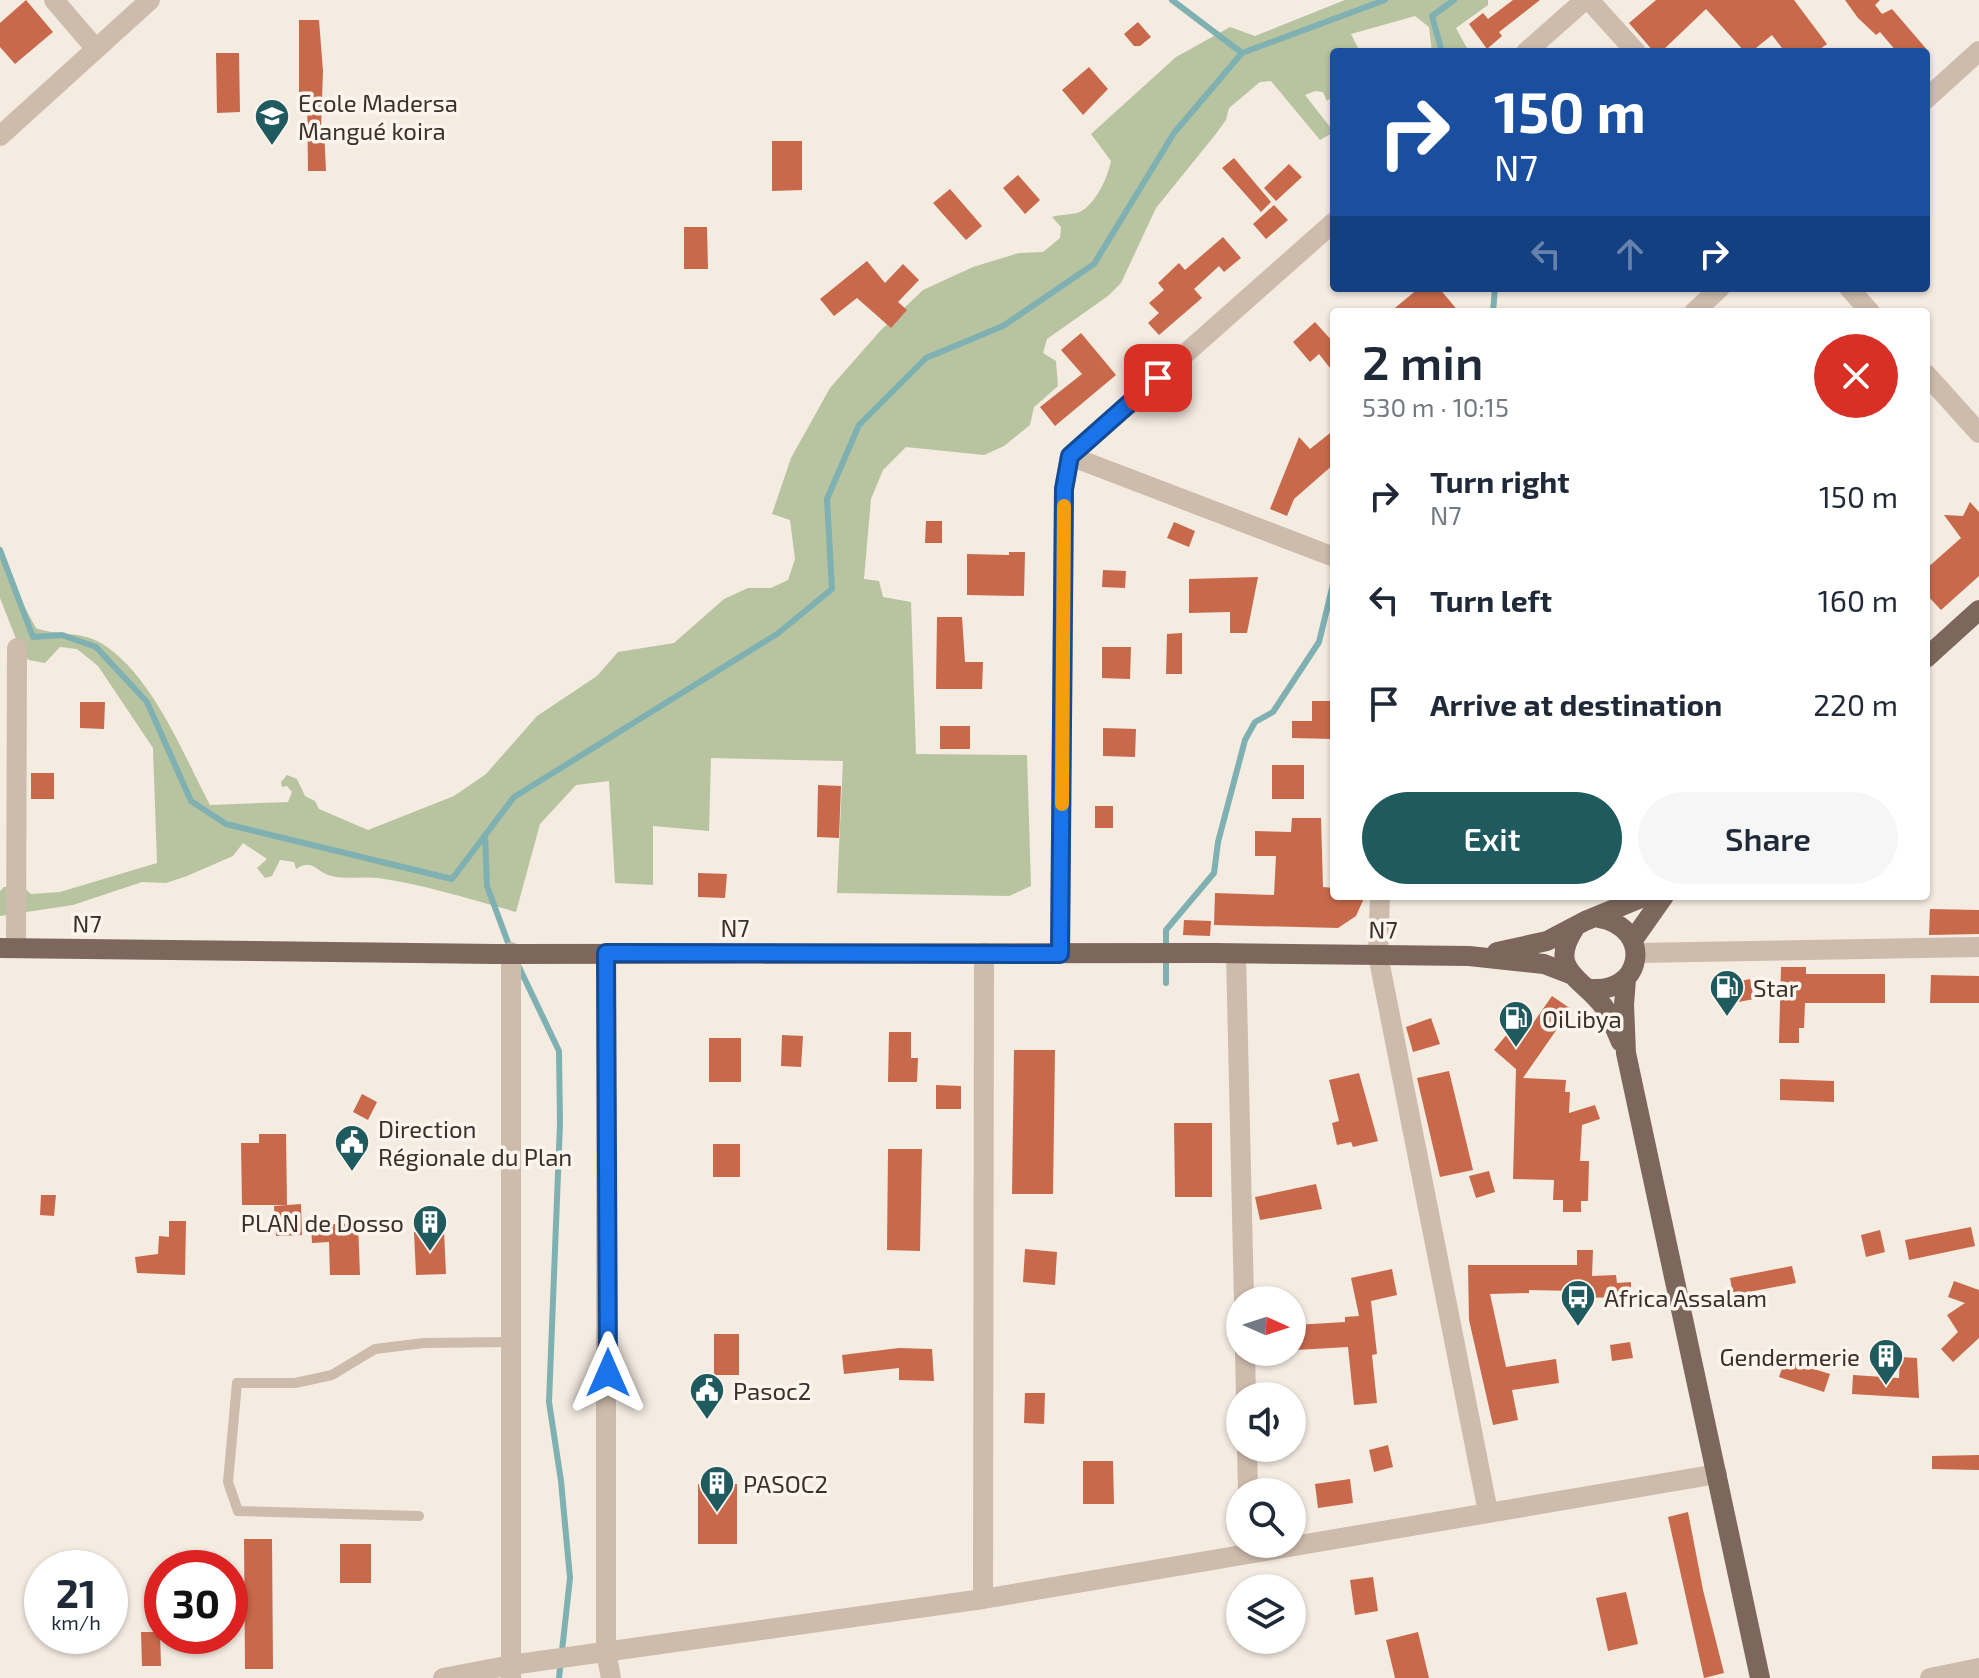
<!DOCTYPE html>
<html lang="en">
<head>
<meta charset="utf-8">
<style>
	:root { --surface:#fff; --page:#f6f6f7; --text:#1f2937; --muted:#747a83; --accent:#1f5a5e }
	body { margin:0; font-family:"Exo 2",sans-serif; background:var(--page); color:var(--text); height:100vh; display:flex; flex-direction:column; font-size:30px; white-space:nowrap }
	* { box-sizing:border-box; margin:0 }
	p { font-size:26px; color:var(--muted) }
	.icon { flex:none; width:44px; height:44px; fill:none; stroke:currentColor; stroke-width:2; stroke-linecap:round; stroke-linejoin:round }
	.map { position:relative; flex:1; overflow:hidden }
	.details { position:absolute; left:1330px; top:308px; width:600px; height:592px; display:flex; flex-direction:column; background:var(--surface); border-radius:8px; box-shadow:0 2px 6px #0004 }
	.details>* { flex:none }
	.hud { position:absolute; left:1330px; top:48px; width:600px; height:244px; border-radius:8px; box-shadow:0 2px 6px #0004; background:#1a4fa0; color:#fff; overflow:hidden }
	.needle { width:52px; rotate:93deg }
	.controls { position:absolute; left:1226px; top:1286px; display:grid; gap:16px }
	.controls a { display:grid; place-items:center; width:80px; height:80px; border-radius:50%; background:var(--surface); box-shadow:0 2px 6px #0004; font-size:40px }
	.speed { position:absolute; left:24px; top:1550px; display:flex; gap:16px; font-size:40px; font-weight:700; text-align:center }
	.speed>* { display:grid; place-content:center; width:104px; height:104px; border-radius:50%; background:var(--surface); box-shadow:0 2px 6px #0004; line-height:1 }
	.speed small { font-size:20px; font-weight:400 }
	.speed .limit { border:12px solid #d22; background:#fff; color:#111 }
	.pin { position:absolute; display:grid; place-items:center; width:68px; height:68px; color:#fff; margin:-34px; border-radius:16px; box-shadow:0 4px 12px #0006 }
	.me { position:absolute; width:88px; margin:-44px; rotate:0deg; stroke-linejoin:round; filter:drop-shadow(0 0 6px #0008) }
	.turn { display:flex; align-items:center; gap:28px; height:168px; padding:0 32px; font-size:36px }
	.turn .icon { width:104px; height:104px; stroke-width:2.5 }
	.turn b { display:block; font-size:56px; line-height:68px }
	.lanes { display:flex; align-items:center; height:76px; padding:0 32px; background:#0003; justify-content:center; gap:40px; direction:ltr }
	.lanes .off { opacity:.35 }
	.round { display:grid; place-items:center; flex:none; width:84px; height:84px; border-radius:42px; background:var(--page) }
	.head { display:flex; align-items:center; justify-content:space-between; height:136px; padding:0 32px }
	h1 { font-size:48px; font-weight:600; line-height:60px }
	.primary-button { display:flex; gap:16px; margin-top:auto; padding:16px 32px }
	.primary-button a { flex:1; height:92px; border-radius:48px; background:var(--accent); color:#fff; font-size:32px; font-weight:600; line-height:92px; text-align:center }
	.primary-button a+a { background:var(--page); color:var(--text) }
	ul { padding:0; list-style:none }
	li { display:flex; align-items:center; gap:24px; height:104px; padding:0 32px }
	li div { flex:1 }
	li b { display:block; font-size:30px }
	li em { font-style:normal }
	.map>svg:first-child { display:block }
	.green { fill:#b8c4a0 }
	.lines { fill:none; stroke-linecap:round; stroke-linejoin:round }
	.stream { stroke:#7fb0b2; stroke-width:6 }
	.building { fill:#c8694b }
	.service { stroke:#cdbbac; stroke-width:10 }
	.minor { stroke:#cdbbac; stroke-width:20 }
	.tertiary { stroke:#cdbbac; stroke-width:20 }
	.primary { stroke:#7d675c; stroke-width:20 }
	.route-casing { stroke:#114b97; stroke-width:20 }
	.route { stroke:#1a73e8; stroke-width:14 }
	.slow { stroke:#f59e0b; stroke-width:14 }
	.labels { text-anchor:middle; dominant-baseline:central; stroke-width:7; stroke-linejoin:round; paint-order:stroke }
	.poi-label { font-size:24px; fill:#3b302b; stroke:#fbf5ee; text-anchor:start }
	.street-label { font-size:24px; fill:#3b302b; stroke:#fbf5ee }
</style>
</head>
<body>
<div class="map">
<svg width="1979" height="1678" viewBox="0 0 1979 1678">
	<rect width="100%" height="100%" fill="#f4ebe1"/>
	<path class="green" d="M1345,0H1488V5L1456,28L1469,52H1432L1429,27L1415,16L1351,34L1360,52H1334V95L1327,101L1323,92L1315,91L1305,95L1334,132L1320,140L1271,81L1260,82L1229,108L1226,120L1215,135L1156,208L1121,283L1108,296L1047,339L1043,353L1056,361L1058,386L1034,407L1030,425L1004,446L984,455L906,447L883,470L871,499L864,579L879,581L883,597L911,602L916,754L1027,755L1031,886L1009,896L837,893L843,761L711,758L709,831L653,826V885L615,883L609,781L576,785L540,824L516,912C470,899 425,885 378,878C363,876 341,880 328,875C314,869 312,859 296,869L294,862L280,860L272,876L265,878L257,868L267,859L243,843L233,856L187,876L166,883L142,882L73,905L0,916V891L4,887H23L31,894L60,892L157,863L153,748L98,666L77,649L60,647L45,663L29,660L22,654L0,598V545L18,595L36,628C56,636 81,631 101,643C152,674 183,754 210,805L288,802L292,792L287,786L282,787L281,782L287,775L297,779L305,796L315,801L319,809L368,830L454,796L486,774L537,716L597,676L618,652L674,643L724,599L748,588H771L788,580L795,559L790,520L772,514L791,458L830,388L880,331L923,290L973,267L1019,253L1043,252L1060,238L1061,227L1052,217C1061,214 1069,215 1077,213C1094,208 1108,177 1111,161L1091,134L1176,57L1230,27L1255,36Z"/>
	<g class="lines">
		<path class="stream" d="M1172,0L1242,53
			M1442,52L1432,16L1454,0
			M1493,312L1495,288
			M0,550L33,637L62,635L96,647L147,702L191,801L226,824L452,879L514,797L777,634L832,589L827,499L859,425L926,358L1003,326L1094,264L1174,133L1242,53L1385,0
			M485,835L487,886L510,948
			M518,965L559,1051L560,1123L549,1402L561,1481L570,1578L559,1678
			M1166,983V930L1214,873L1218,842L1245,740L1255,722L1273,712L1319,642L1334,580"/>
	</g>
	<path class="building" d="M26,0L53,32L15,64L0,47V23Z
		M1513,0H1540L1499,32L1502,36L1487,49L1469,24L1483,13L1488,19Z
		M1656,0H1794L1827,44L1816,52H1785L1772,35L1751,52H1745L1706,9L1661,52H1654L1629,23Z
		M1845,0H1880L1875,5L1882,14L1892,9L1929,52H1897L1880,32L1876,35L1858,18Z
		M299,20H319L323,71L321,129H324L326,171H308L307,92H299Z
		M1138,22L1151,37L1140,46H1134L1124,34Z
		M216,53H239L240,112L217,113Z
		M1089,67L1108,89L1083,115L1062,90Z
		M772,141H802V190L772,191Z
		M1234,158L1271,202L1261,212L1222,168Z
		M1289,164L1302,177L1276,201L1264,188Z
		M1018,175L1040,200L1025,214L1003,188Z
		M950,189L982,226L966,240L933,203Z
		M1274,205L1288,220L1266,239L1253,224Z
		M684,227H707L708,269H684Z
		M1223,237L1241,258L1224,272L1219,266L1194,289L1202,298L1159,335L1148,323L1159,313L1149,303L1164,290L1158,283L1179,263L1185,270Z
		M867,261L885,283L903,264L919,280L898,302L907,310L891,328L857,298L834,316L820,299Z
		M1419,288H1439L1459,312H1390Z
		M1315,322L1334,343V373L1319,354L1310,362L1293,342Z
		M1081,333L1116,375L1055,426L1040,407L1082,374L1061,350Z
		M1334,430V464L1294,499L1287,516L1270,509L1299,437L1310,449Z
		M1970,502L1979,512V576L1941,610L1926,594V569L1961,538L1944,515L1963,516Z
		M926,521H942V543H925Z
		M1174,522L1195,531L1189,547L1167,538Z
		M1009,552H1025L1024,596L967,595V554L1009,555Z
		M1103,570L1126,571L1125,588L1102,587Z
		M1258,577L1247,633H1230V612L1189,613V579Z
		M937,617H962L965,662H983L982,689H936Z
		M1182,633V674H1166L1167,634Z
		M1102,647H1131L1130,679L1102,678Z
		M1312,701H1334V739L1292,738V721H1312Z
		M80,702H105L104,729L80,728Z
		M940,726H970V749H940Z
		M1103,728L1136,729L1135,757L1103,756Z
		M1272,765H1304V799H1272Z
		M31,773H54V799H31Z
		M818,785L841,786L839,838L817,837Z
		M1095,806H1113V828H1095Z
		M1292,818H1321L1323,887L1334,888V896H1365L1356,916L1338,928L1214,925L1215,893L1274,895L1276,856H1255V831L1291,832Z
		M698,873L727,874L725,898L698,897Z
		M1930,909L1979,910V934L1929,935Z
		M1184,920L1211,921L1210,936L1183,935Z
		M1781,967H1806V974H1885V1003H1805L1804,1028H1799V1043H1779Z
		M1931,975L1979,976V1003H1930Z
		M1750,979L1754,999L1718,1006L1715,986Z
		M1552,996L1571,1009L1523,1078L1566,1080L1565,1092H1570L1569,1113L1595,1105L1600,1119L1582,1125L1580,1161H1589L1588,1201H1581V1212H1563V1200H1553L1554,1180L1513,1179L1516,1069L1494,1050L1513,1027L1524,1036Z
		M1431,1018L1440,1044L1413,1052L1406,1027Z
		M889,1032H911V1058H918L917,1082H888Z
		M782,1035L803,1036L801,1067L781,1066Z
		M709,1038H741V1082H709Z
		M1014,1050H1055L1053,1194H1012Z
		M1449,1071L1473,1170L1440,1177L1417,1078Z
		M1359,1073L1378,1141L1353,1147L1351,1142L1337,1145L1332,1123L1339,1121L1329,1080Z
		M1780,1079L1834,1081V1102L1780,1100Z
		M936,1085L961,1086V1109H936Z
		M362,1094L377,1102L368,1120L353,1112Z
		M1174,1123H1212V1197H1175Z
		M259,1134H286L287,1205H242L241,1143H259Z
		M713,1144H740V1177H713Z
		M888,1149H922L920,1251L887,1250Z
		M1489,1171L1495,1192L1476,1198L1469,1176Z
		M1316,1184L1322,1209L1260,1220L1255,1197Z
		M41,1195H56L54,1216L40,1215Z
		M301,1204L302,1235L276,1236L274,1206Z
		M169,1221H186L185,1275L137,1273L135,1257L158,1254L159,1236L169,1237Z
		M358,1223L360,1275H330L329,1242L312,1243L311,1225Z
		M1971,1227L1975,1246L1909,1260L1905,1240Z
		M1880,1230L1885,1252L1866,1257L1861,1235Z
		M444,1231L446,1274L416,1275L414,1232Z
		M1025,1249L1057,1252L1055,1285L1023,1282Z
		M1577,1250H1593L1592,1276L1616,1275L1617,1283L1631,1282V1297L1575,1298V1291L1529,1290V1293L1490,1294L1506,1367L1556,1359L1559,1383L1512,1390L1518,1420L1493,1425L1469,1320L1468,1265H1577Z
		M1792,1266L1796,1283L1733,1295L1730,1278Z
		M1392,1269L1397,1295L1371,1301L1377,1354L1372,1355L1377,1403L1354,1405L1348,1347L1296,1350L1295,1325L1345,1322V1317L1359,1316L1351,1278Z
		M1954,1281L1979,1290V1338L1953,1362L1941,1349L1958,1332L1947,1315L1965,1303L1948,1297Z
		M714,1334H739V1375H714Z
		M1630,1342L1633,1358L1612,1361L1610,1345Z
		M899,1348L932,1349L934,1381L899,1380V1368L844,1374L842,1355Z
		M1900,1357L1917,1358L1919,1398L1852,1394L1853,1375L1899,1378Z
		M1785,1360L1830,1374L1824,1392L1779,1377Z
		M1025,1393H1045L1044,1424L1024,1423Z
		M1388,1445L1393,1467L1374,1472L1369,1450Z
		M1979,1455V1470L1932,1469V1456Z
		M1083,1461H1113L1114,1504H1083Z
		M1350,1479L1353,1503L1318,1508L1315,1484Z
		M698,1484H737V1544H698Z
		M1688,1512L1703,1590L1724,1673L1704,1678L1668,1517Z
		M244,1539H272L273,1669H245Z
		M340,1544H371V1583H340Z
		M1373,1577L1378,1611L1355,1615L1350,1580Z
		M1626,1592L1638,1644L1608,1651L1596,1598Z
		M141,1632H160L161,1666H142Z
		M1418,1632L1429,1678H1395L1386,1640Z"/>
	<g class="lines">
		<path class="service" d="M419,1516L238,1511L228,1482L237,1383H295L332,1375L375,1349L424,1343L511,1342"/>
		<path class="minor" d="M54,0L96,49
			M1526,52L1585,0
			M1926,99L1979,51
			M0,136L150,0
			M1694,312L1720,288
			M1070,456L1334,222
			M1380,896L1378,955L1488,1512
			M16,948L17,648
			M511,952V1678
			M606,953V1652L611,1678
			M1636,953L1979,947
			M1060,954L1064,489L1070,456L1334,557
			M1236,954L1244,1300
			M1245,1352L1246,1396
			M1247,1448L1248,1492
			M983,1599L984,953
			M443,1678L511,1665L983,1599L1717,1474
			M1930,1678L1979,1668"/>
		<path class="tertiary" d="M1589,0L1636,52
			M1849,288L1870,312
			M1926,374L1979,433"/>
		<path class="primary" d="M1926,658L1979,610
			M1574,929C1547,971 1583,978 1604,1007C1611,1017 1616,1031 1621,1042
			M1633,940L1664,896
			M0,948L494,954L1214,953L1469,956L1544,964L1570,974
			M1497,952L1547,941L1585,921L1646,896
			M1626,979L1624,1005L1626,1053L1760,1678
			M1586,988C1643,998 1655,928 1599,918"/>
	</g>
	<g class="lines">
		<g class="route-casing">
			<path id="route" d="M608,1373L606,953L1060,954L1064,489L1070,456L1158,378"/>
		</g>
		<use href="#route" class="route"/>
		<path class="slow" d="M1062,804L1064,506"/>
	</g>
	<defs>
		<g id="school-pin" transform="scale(1.8)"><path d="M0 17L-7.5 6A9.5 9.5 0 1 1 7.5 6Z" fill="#1f5a5e" stroke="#fbf5ee"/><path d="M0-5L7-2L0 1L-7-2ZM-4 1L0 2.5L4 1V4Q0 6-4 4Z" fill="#fff"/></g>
		<g id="fuel-pin" transform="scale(1.8)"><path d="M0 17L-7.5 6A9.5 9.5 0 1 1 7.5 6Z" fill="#1f5a5e" stroke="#fbf5ee"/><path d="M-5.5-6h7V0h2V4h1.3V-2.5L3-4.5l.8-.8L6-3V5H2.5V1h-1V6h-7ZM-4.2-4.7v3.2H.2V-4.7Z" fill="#fff"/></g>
		<g id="civic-pin" transform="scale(1.8)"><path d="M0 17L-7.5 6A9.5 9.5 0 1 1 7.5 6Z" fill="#1f5a5e" stroke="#fbf5ee"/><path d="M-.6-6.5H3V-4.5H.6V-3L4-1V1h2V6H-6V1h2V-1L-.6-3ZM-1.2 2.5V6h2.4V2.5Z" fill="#fff"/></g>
		<g id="building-pin" transform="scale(1.8)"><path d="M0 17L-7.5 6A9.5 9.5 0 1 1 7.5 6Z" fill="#1f5a5e" stroke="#fbf5ee"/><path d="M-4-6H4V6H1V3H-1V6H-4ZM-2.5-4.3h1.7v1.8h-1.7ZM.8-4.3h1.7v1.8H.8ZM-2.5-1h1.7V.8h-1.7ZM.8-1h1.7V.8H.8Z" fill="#fff"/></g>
		<g id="bus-pin" transform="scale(1.8)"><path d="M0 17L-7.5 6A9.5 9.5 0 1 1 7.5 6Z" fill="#1f5a5e" stroke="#fbf5ee"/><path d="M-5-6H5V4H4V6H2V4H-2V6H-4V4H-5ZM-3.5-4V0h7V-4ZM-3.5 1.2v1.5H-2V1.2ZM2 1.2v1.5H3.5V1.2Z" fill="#fff"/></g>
	</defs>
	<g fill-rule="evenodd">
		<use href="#school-pin" x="272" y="116"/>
		<use href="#fuel-pin" x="1727" y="987"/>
		<use href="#fuel-pin" x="1516" y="1018"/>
		<use href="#civic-pin" x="352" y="1142"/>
		<use href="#building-pin" x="430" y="1222"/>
		<use href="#bus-pin" x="1578" y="1297"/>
		<use href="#building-pin" x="1886" y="1356"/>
		<use href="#civic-pin" x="707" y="1390"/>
		<use href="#building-pin" x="717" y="1483"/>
	</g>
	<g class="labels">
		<g class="poi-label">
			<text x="298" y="102">Ecole Madersa<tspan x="298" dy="28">Mangué koira</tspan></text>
			<text x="1753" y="987">Star</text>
			<text x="1542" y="1018">OiLibya</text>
			<text x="378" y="1128">Direction<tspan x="378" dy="28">Régionale du Plan</tspan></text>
			<text x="404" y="1222" text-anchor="end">PLAN de Dosso</text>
			<text x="1604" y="1297">Africa Assalam</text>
			<text x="1860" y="1356" text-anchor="end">Gendermerie</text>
			<text x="733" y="1390">Pasoc2</text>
			<text x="743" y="1483">PASOC2</text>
		</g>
		<g class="street-label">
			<text transform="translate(87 923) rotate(1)">N7</text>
			<text x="735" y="927">N7</text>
			<text transform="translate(1383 929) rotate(1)">N7</text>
		</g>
	</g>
</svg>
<div class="controls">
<a><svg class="needle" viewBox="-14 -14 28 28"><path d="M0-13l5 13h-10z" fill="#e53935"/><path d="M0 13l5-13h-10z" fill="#747a83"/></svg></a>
<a><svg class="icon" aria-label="sound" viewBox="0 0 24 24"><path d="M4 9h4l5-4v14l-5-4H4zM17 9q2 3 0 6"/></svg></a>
<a><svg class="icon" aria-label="search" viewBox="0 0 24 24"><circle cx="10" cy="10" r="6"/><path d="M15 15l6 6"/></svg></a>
<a><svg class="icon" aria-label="layers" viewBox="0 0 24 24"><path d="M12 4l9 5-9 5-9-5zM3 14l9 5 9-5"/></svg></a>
</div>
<div class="speed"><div>21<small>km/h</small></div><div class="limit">30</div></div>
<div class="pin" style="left:1158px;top:378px;background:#d93025"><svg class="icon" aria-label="arrive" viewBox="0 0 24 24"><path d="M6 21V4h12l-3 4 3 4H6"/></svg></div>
<svg class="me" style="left:608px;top:1373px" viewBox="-20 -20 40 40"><path d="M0-17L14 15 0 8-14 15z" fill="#1a73e8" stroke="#fff" stroke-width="4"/></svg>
<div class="hud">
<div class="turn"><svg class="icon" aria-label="right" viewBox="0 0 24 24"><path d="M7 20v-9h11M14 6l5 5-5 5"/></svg><div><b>150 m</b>N7</div></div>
<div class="lanes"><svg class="icon off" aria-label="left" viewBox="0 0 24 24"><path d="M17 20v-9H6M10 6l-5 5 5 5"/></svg><svg class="icon off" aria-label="ahead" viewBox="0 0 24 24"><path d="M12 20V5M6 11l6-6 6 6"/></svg><svg class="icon" aria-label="right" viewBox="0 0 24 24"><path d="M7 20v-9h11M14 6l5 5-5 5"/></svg></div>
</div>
<section class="details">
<div class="head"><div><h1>2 min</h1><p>530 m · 10:15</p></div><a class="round" style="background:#d93025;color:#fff"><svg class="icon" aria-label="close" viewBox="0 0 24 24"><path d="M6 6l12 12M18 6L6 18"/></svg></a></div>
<ul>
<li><svg class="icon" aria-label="right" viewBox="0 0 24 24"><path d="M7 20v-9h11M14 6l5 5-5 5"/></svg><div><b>Turn right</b><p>N7</p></div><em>150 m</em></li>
<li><svg class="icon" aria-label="left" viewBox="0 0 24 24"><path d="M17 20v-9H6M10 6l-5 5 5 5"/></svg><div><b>Turn left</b></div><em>160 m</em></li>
<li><svg class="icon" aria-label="arrive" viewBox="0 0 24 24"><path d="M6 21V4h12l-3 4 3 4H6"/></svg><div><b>Arrive at destination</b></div><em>220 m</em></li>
</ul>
<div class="primary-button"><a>Exit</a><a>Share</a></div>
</section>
</div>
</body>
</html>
